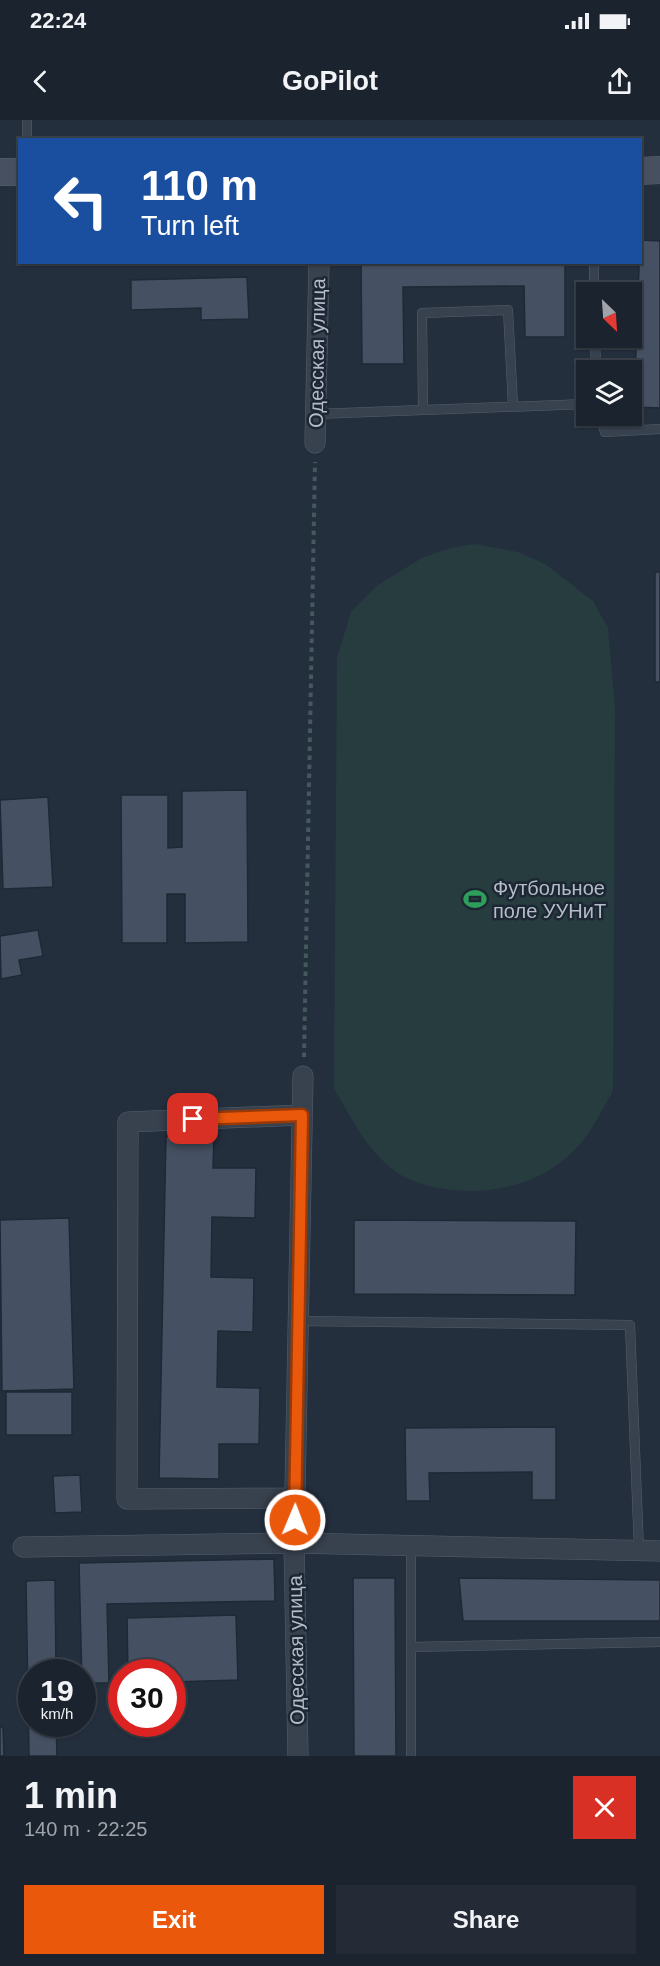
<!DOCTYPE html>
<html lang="en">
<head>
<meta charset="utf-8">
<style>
	:root { --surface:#1b232e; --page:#242b36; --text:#f1f3f6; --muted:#a0a4aa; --line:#39404a; --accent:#ea580c }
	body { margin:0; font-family:Helvetica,sans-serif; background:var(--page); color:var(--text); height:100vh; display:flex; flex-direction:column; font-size:22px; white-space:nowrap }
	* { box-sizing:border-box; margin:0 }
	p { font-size:20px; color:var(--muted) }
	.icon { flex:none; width:33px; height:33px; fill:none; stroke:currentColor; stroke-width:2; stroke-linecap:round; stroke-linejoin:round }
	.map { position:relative; height:1636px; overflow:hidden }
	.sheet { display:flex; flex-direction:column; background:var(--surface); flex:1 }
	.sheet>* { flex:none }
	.top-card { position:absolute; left:18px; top:18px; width:624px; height:126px; border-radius:0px; box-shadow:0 2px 4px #0004,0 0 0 2px var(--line); background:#1a4fa0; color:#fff; overflow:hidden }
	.needle { width:39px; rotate:155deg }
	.buttons { position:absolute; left:576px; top:162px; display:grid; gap:12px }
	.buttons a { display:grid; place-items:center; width:66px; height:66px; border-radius:0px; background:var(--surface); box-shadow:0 2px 4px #0004,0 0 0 2px var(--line); font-size:30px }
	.speed { position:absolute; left:18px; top:1539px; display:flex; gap:12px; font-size:30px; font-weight:700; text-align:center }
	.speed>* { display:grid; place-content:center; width:78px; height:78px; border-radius:50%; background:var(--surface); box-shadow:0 2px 4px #0004,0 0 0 2px var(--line); line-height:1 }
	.speed small { font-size:15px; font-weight:400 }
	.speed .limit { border:9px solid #d22; background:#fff; color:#111 }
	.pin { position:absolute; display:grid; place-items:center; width:51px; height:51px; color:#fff; margin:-26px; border-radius:12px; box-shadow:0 3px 9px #0006 }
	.me { position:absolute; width:66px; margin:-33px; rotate:1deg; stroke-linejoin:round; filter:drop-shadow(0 0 4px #0008) }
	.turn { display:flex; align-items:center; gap:21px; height:126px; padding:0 24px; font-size:27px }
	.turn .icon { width:78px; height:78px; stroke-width:2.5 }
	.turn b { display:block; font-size:42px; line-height:51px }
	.round { display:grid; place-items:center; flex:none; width:63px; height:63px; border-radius:0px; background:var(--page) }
	.overview { display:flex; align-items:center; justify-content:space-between; height:102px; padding:0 24px }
	h1 { font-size:36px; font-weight:600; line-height:45px }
	.button { display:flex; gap:12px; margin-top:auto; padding:12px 24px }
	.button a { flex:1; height:69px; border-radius:0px; background:var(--accent); color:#fff; font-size:24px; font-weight:600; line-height:69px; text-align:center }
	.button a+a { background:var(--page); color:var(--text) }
	.status { display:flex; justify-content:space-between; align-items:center; height:42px; padding:0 30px; background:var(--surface); direction:ltr }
	.status svg { height:16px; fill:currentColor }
	header { display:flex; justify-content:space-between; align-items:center; height:78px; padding:0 24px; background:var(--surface); font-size:27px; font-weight:600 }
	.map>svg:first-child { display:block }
	.green { fill:#263c3f }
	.building { fill:#455162; stroke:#1f2835; stroke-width:1.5 }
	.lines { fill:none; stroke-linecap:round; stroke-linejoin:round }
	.lane-casing { stroke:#565f6c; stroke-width:10 }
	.street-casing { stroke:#565f6c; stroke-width:21 }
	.secondary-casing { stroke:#565f6c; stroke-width:28 }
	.path { stroke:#44595c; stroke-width:4; stroke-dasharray:4.5 4.5; stroke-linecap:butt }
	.lane { stroke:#38414e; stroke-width:9 }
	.street { stroke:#38414e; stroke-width:20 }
	.secondary { stroke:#465061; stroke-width:27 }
	.route-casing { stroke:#983908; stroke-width:15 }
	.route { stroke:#ea580c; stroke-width:10 }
	.labels { text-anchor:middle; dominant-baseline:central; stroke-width:5; stroke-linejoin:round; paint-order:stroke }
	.street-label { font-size:20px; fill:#b4bcc9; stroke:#1d2633 }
	.poi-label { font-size:20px; fill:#b4bcc9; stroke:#1d2633; text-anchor:start }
</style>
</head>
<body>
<div class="status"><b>22:24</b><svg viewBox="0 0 49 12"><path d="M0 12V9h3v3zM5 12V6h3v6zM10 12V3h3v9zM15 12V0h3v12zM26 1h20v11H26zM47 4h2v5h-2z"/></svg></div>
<header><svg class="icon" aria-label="back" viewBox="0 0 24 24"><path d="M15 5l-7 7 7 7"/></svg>GoPilot<svg class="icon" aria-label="share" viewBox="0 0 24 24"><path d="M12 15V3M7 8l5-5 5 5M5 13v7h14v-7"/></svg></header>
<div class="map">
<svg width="660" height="1636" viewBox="0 0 660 1636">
	<rect width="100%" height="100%" fill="#242f3e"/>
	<path class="green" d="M475,424L518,432L545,444L593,481L608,508L615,589L613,971C604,986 597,1001 587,1015C558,1057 503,1076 454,1070C429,1068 405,1061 386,1044C363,1023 350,995 334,969L337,538L351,492L378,465L422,438L450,428Z"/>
	<path class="building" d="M640,120L660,121V288L634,287Z
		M361,142H565V217H525L524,166L403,167L404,244H362Z
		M247,157L249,199L201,200V188L131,190V160Z
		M655,452H660V562H655Z
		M247,670L248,822L185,823V774H167V823H122L121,675H168V728L182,727V671Z
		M48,677L53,767L3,769L0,680Z
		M38,810L43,836L19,840L22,855L1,859L0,816Z
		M166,1016L214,1017L213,1048H256L255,1098L212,1097L211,1157L254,1158L253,1212L218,1211L217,1267L260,1268L259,1324H219V1359L159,1358Z
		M69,1098L74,1269L2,1271L0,1100Z
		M354,1100L576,1101L575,1175L354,1174Z
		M6,1272H72V1315H6Z
		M556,1307V1380H532V1352L429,1353L430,1381H406L405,1308Z
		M80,1355L82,1392L55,1393L53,1356Z
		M274,1439L275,1481L107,1484L109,1563H82L79,1443Z
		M353,1458H395L396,1636H354Z
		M459,1458L660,1460V1501H463Z
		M55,1460L56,1552H32V1604H56L57,1636H29L26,1461Z
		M236,1495L238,1560L172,1562V1552H128L127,1498Z
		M0,1607H3L4,1636H0Z"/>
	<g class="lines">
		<g class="lane-casing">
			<path id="lane" d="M27,20V0
				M594,142V172
				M595,218L596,250
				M423,290L422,193L508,190L513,286
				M316,294L586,284
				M600,296L605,312L660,309
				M299,1201L630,1205L639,1430
				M411,1425V1636
				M411,1527L660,1522"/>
		</g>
		<g class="street-casing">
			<path id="street" d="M315,323L319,142
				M295,1378L127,1379L128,1002L302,995
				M23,1427L294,1423L660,1431
				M298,1636L294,1423L303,956"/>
		</g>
		<g class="secondary-casing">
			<path id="secondary" d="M640,51L660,50
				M0,52H20"/>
		</g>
		<path class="path" d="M304,937L315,342"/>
		<use href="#lane" class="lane"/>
		<use href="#street" class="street"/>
		<use href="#secondary" class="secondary"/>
	</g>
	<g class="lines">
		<g class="route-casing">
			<path id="route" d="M193,999L302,995L295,1400"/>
		</g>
		<use href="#route" class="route"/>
	</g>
	<defs>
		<g id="stadium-bare" transform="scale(1.8)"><path d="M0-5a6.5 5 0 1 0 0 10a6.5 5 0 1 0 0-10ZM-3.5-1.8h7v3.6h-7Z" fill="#2e9e5b" stroke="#1d2633" stroke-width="2.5" paint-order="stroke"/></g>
	</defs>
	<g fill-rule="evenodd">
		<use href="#stadium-bare" x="475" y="779"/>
	</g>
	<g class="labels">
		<g class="street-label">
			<text transform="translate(317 233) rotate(-89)">Одесская улица</text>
			<text transform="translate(296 1530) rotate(-91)">Одесская улица</text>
		</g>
		<g class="poi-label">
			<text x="493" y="768">Футбольное<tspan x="493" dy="23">поле УУНиТ</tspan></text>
		</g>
	</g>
</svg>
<div class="buttons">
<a><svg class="needle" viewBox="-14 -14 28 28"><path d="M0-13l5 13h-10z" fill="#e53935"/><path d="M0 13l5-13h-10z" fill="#a0a4aa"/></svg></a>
<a><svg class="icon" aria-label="layers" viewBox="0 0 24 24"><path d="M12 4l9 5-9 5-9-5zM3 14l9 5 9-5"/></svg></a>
</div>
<div class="speed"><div>19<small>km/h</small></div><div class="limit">30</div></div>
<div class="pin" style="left:193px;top:999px;background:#d93025"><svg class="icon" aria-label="arrive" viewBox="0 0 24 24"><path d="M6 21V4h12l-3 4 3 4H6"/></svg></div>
<svg class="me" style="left:295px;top:1400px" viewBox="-20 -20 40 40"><circle r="17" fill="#ea580c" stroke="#fff" stroke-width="3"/><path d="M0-11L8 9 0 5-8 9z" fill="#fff"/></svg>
<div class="top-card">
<div class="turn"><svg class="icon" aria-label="left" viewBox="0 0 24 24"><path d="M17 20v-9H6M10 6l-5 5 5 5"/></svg><div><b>110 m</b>Turn left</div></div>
</div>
</div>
<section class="sheet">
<div class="overview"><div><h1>1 min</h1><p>140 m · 22:25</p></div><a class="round" style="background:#d93025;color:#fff"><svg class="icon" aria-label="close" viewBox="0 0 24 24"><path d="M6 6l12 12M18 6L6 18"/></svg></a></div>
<div class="button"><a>Exit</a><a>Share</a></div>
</section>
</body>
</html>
